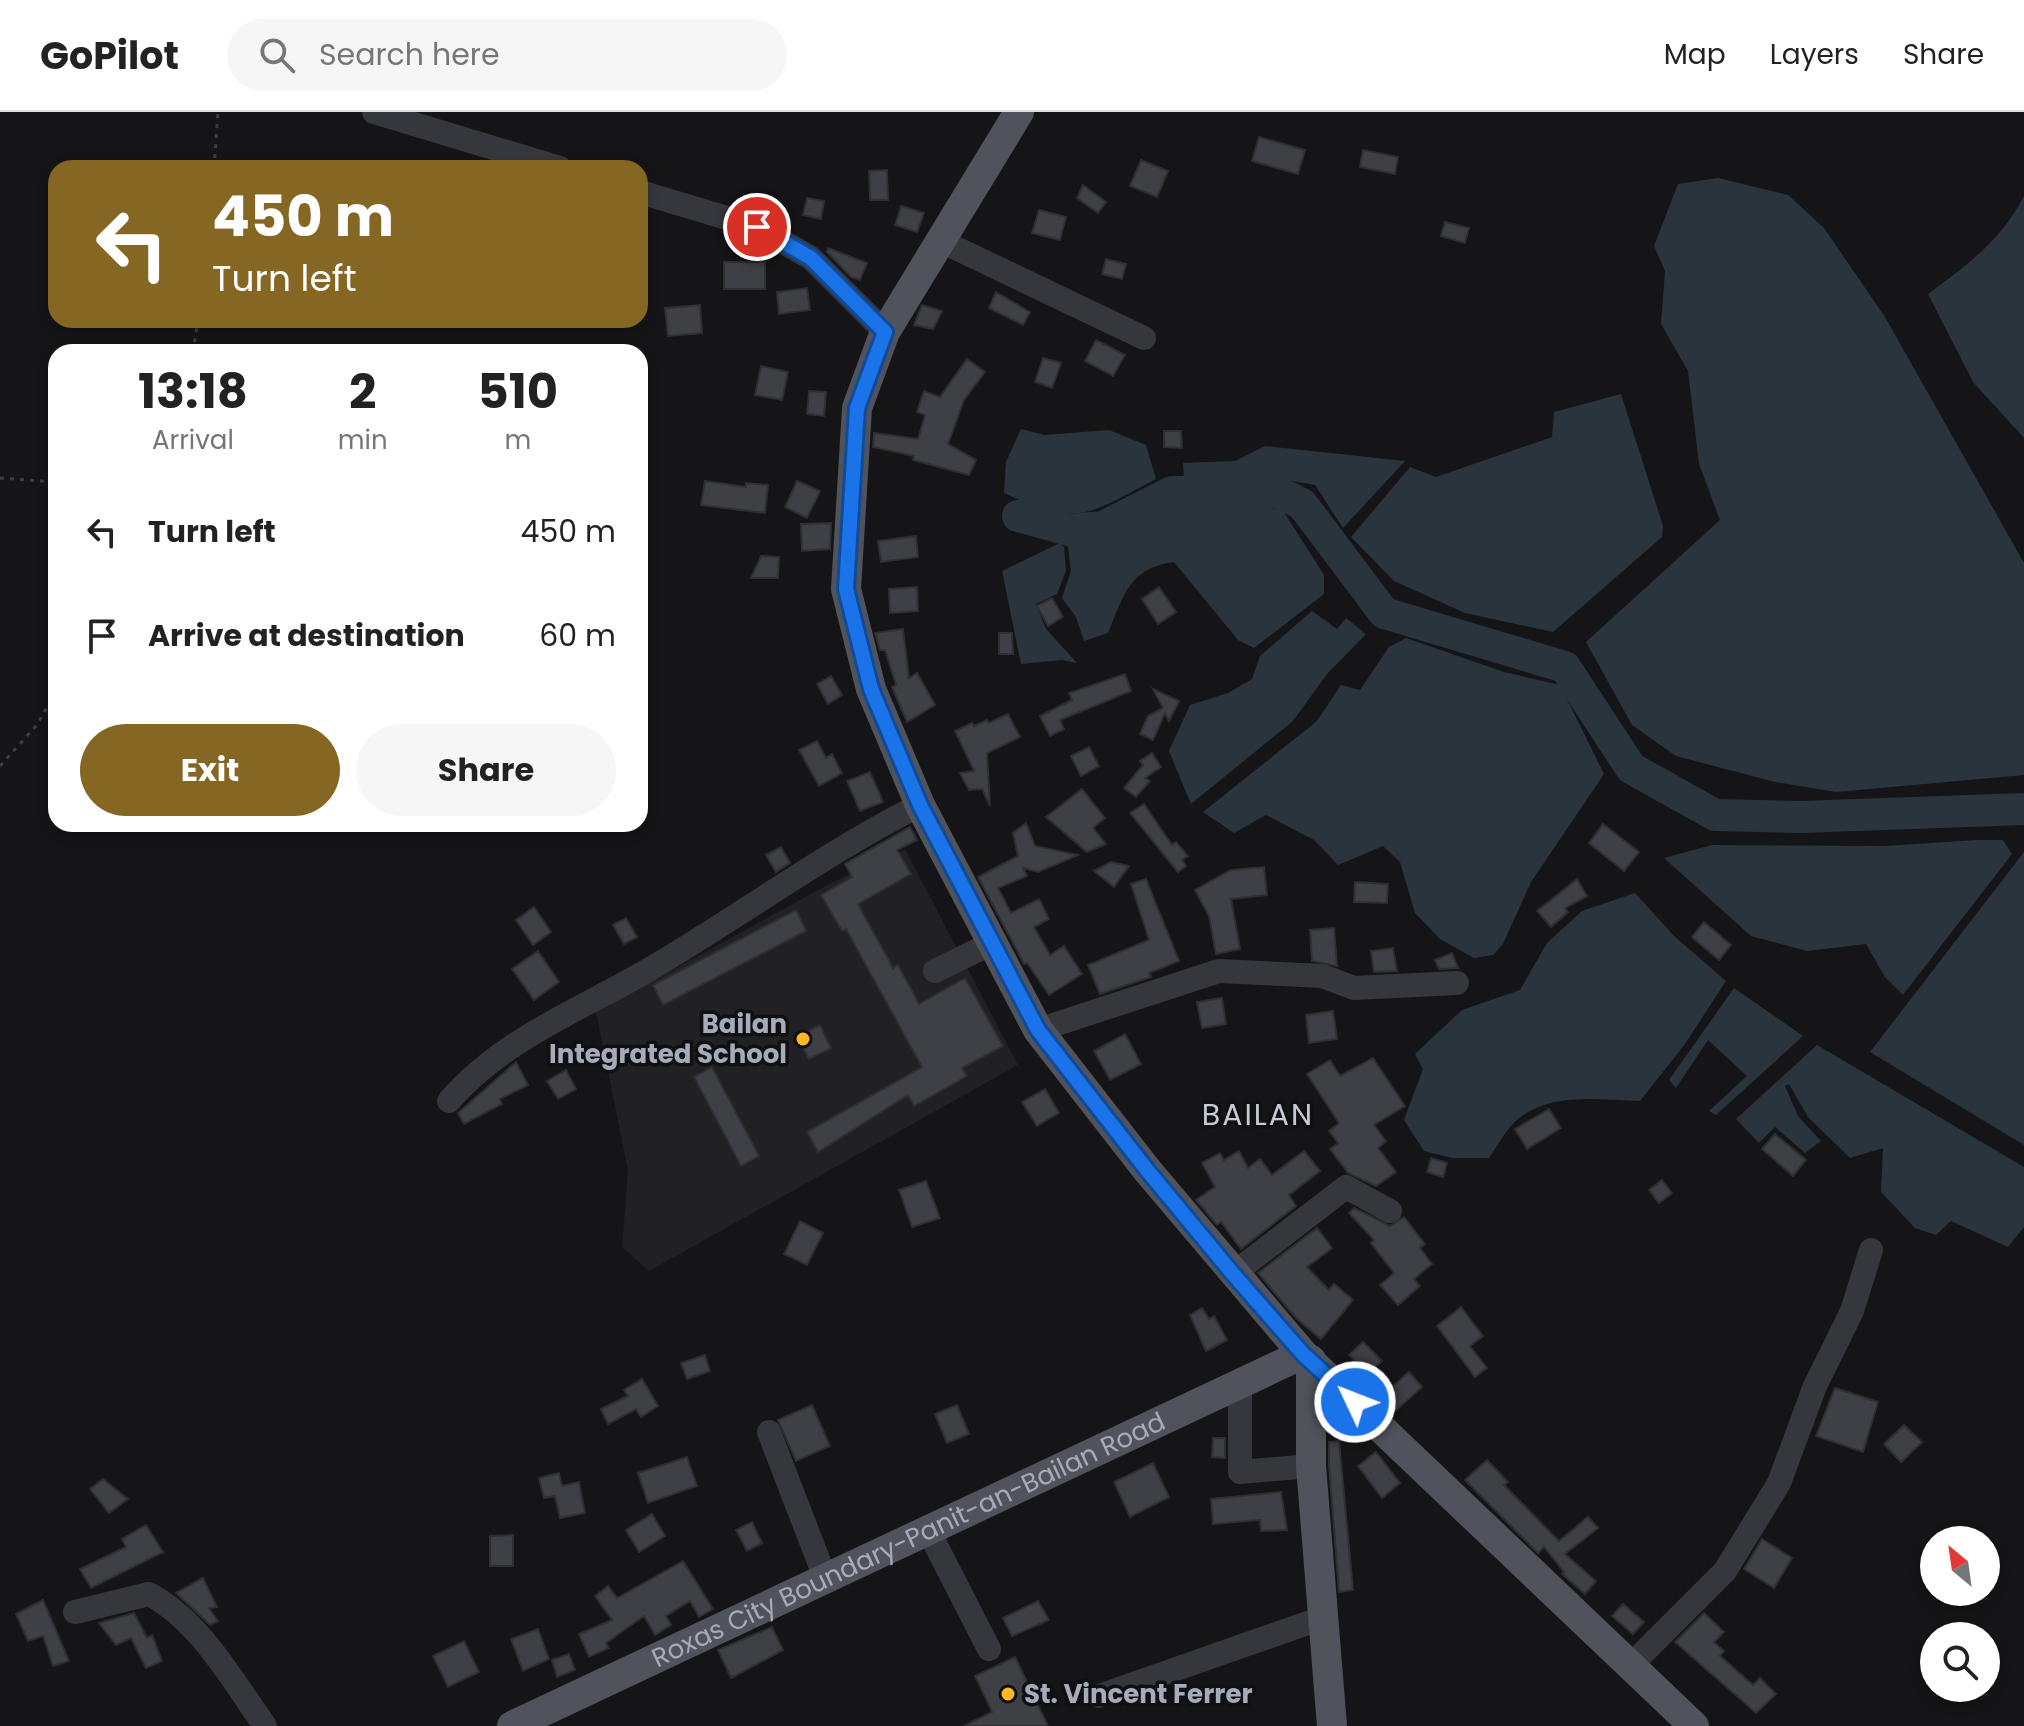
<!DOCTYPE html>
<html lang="en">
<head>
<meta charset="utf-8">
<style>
	:root { --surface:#fff; --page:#f6f6f6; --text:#222; --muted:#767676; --line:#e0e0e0; --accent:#856623 }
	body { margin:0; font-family:Poppins,sans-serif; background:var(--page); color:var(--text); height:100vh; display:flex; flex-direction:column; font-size:30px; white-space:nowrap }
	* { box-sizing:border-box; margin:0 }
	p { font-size:26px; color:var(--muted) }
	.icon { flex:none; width:44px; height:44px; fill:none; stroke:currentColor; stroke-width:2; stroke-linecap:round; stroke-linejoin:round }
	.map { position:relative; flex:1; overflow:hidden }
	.drawer { position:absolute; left:48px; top:232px; width:600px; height:488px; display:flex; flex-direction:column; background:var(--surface); border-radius:24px; box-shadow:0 4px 12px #0003 }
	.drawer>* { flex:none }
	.guide { position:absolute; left:48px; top:48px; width:600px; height:168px; border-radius:24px; box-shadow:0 4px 12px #0003; background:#856623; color:#fff; overflow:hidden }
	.needle { width:52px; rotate:331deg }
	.tools { position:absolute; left:1920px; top:1414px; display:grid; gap:16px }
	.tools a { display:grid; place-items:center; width:80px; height:80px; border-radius:50%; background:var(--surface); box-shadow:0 4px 12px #0003; font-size:40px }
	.pin { position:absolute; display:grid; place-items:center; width:68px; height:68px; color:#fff; margin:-34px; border:4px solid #fff; border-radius:50%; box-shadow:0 2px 8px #0007 }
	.me { position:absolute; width:88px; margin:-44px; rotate:313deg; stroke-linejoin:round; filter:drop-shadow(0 0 6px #0008) }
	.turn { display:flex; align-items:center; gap:28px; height:168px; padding:0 32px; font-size:36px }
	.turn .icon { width:104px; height:104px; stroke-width:2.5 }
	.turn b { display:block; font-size:56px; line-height:68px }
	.eta { display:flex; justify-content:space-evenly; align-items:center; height:136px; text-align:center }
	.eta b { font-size:48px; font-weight:700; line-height:56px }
	.cta { display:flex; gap:16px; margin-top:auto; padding:16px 32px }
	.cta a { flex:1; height:92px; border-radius:48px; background:var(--accent); color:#fff; font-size:32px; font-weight:700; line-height:92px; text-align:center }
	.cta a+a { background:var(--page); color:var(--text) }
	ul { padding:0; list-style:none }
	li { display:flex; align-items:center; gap:24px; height:104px; padding:0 32px }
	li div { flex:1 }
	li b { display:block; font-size:30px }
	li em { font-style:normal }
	header { display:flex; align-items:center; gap:48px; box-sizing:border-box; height:112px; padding:0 40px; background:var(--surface); border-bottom:2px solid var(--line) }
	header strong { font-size:38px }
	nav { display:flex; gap:44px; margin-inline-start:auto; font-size:28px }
	.search { width:560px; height:72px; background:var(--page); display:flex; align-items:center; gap:20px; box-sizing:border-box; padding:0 28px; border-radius:44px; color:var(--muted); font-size:30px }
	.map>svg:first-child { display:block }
	.built { fill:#212124 }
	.water { fill:#2a343c }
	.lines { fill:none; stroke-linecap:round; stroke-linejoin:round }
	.river { stroke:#2a343c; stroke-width:32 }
	.building { fill:#3e4045; stroke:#2f2f33; stroke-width:2 }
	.path { stroke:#3b3e44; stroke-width:3; stroke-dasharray:4 6; stroke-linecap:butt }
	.minor { stroke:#36373d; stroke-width:24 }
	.major { stroke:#51535c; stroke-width:30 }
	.route-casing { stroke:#114b97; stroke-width:20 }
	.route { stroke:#1a73e8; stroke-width:14 }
	.poi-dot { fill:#ffb825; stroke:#101012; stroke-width:3 }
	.labels { text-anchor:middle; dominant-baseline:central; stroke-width:7; stroke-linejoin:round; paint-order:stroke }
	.poi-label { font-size:26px; font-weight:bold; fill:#a5abb9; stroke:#101012; text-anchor:end }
	.street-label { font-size:26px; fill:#a5abb9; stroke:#101012 }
	.quarter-label { font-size:30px; letter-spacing:2px; fill:#c7cad4; stroke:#101012 }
</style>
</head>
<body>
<header>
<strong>GoPilot</strong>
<div class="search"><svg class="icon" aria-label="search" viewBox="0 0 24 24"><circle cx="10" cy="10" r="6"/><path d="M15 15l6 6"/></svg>Search here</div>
<nav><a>Map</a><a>Layers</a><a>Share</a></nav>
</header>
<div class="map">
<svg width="2024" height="1614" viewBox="0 0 2024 1614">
	<rect width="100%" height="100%" fill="#151517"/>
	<path class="built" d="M905,737L1018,953L649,1159L622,1135L628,1058L596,900L829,772Z"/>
	<path class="water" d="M1718,66L1788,83L1824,116L1885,205L2024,451V663L1836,680L1775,670L1676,644L1632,613L1586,530L1720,408L1699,352L1688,259L1661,212L1665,159L1654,134L1678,72Z
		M2024,84V326L1973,270L1928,182C1967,153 2001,129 2024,84Z
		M1621,282L1663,414L1662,425L1553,520L1465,501L1394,469L1351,425L1410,355L1436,365L1552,325L1554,300Z
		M1021,317L1044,323L1109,318L1146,333L1156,367C1087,403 1078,416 1004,381L1006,350Z
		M1265,334L1405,349L1343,416L1315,373L1268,365L1222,369L1184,366L1183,351L1235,349Z
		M1178,390C1213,396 1247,393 1282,397L1324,463V482L1254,536L1238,528L1174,450C1129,456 1124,483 1108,521L1084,529L1076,505L1062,486L1071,459L1068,434L1117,423Z
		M1060,431L1064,435L1066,459L1057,482L1036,492L1046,517L1077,551L1062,548L1021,552L1002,459Z
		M1312,499L1337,517L1346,506L1366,522L1327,562L1293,609L1191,692L1169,639L1190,593L1228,581L1252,567L1260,544Z
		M1406,526L1504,560L1560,573L1604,662L1531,770L1503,832L1493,843L1474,846L1440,827L1415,801L1400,750L1383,734L1338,753L1314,728L1266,703L1234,721L1203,700L1317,609L1341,573L1360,578L1389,535Z
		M1976,728H2003L2012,742L1903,883L1885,865L1866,832L1807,839L1751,824L1664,746L1712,733L1885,734Z
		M2024,740V1033L1870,940Z
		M1635,781L1674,824L1726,869L1685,932L1640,989C1600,988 1553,980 1519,1006C1507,1016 1498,1033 1489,1046H1452L1424,1039L1404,1008L1423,957L1415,942L1462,898L1520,878L1547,831L1582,799Z
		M1734,876L1803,924L1716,1003L1709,999L1747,964L1708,928L1676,976L1669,968Z
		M1817,933L2024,1055V1115L2008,1135L1951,1109L1936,1123L1915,1116L1881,1080L1883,1036L1850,1046L1808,1005L1789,972L1785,974L1798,1004L1821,1029L1805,1041L1775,1015L1759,1031L1736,1007Z"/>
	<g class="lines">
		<path class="river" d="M1018,404L1069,418L1103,415L1172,380H1278L1302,392L1384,501L1565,555L1631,656L1715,703L1801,705L2024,697"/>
	</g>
	<path class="building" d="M1259,25L1305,38L1298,62L1252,49Z
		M1363,38L1398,45L1395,62L1360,55Z
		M1141,48L1168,59L1157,85L1130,74Z
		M887,58L888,88H870L869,59Z
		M1083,73L1106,90L1098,101L1077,86Z
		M807,86L824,89L821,107L803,103Z
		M901,94L924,101L917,120L895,113Z
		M1039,98L1066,105L1060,128L1032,121Z
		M1445,110L1469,116L1465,131L1441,124Z
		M828,136L867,151L860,168L851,165L827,140Z
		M1106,147L1126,152L1122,167L1102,162Z
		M724,150H765V177H724Z
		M807,176L810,198L779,202L777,180Z
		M996,180L1030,200L1023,213L989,196Z
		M700,193L702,221L668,224L665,196Z
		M922,193L942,199L933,217L914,213Z
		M1096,228L1125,243L1113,264L1085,249Z
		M1043,246L1061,251L1052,276L1035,270Z
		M967,247L985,260L964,288L948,332L976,348L969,363L913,348L914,344L873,335L874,321L918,327L925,303L917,300L924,279L940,285Z
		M761,254L788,260L782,288L755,283Z
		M809,279L826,280L824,304L807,302Z
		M1164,319H1181L1182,336L1164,335Z
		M705,369L746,375V371L768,373L765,401L701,393Z
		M797,369L820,379L807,406L785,395Z
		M831,411L830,437L802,439L801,412Z
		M916,424L918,445L881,450L878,429Z
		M761,444L779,445L778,466H751Z
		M917,475L918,499L890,501L889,477Z
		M1159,475L1176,500L1158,512L1142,487Z
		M1052,486L1063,505L1048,514L1037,494Z
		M903,517L909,566L917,561L935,593L907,610L892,575L896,573L885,538H880L875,521Z
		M999,521H1012L1013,542H999Z
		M1125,562L1131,579L1060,608L1064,617L1050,624L1040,604L1072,588L1069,581Z
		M831,564L842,583L828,592L817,572Z
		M1153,577L1179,589L1169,609L1165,601L1153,628L1140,622L1148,604L1163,596Z
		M1008,602L1020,625L987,641L990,694L982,677L969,678L960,661L974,659L955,619L972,611L974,614L987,608L989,611Z
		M817,629L826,646L832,642L842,661L819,674L799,638Z
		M1089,635L1099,654L1081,664L1071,644Z
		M1152,641L1161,655L1145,666L1150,669L1136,685L1124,676L1143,653L1140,649Z
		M870,660L883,690L860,699L847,669Z
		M1082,677L1105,706L1093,716L1106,732L1087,740L1046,705Z
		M1144,692L1172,733L1176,730L1188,744L1182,748L1186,754L1178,760L1130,701Z
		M1026,711L1035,734L1078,743L1038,760L1023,756L1027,764L998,776L1011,801L1039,787L1049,807L1034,815L1050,843L1064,834L1082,862L1049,883L1027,851L1024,852L978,765L1018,744L1013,721Z
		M1603,712L1639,740L1624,759L1589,731Z
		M910,715L917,728L897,738L911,762L858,792L893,856L898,853L919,892L965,866L1003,934L962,956L967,964L914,994L908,983L818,1040L807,1020L922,955L846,817L842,819L821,783L852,765L845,752Z
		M781,735L790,751L776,760L766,743Z
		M1111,750L1129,754L1114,775L1094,759Z
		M1264,755L1267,783L1231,787L1240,837L1216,842L1209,804L1195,778L1231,758Z
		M1146,767L1179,849L1149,861L1151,865L1100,882L1088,853L1149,828L1131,772Z
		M1577,767L1587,784L1565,796L1568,800L1551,815L1537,799Z
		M1355,770L1388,772L1387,791L1354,790Z
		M534,795L551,820L533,833L516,808Z
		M796,798L806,819L663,893L653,873Z
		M626,806L637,825L624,832L613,813Z
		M1704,810L1731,833L1719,848L1692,825Z
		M1334,816L1337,854L1312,849L1310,818Z
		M1393,836L1397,859L1374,860L1371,839Z
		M538,839L559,870L534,888L512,857Z
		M1452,841L1458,856L1439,857L1435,848Z
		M1222,886L1226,912L1202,916L1197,890Z
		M1333,899L1337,927L1309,931L1306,903Z
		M820,913L831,936L809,947L797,925Z
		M1125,922L1141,952L1110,968L1094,939Z
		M1373,946L1405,994L1374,1013L1386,1029L1378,1036L1396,1060L1376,1074L1348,1061L1330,1037L1338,1031L1329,1019L1339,1011L1307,962L1330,948L1340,964Z
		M516,950L528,973L500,987L502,992L464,1012L458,1001Z
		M712,955L759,1044L741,1054L694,965Z
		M566,958L576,977L558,987L547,969Z
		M1045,977L1059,1001L1037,1014L1022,990Z
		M1549,997L1561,1016L1527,1037L1515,1017Z
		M1775,1022L1806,1048L1793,1064L1762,1037Z
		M1239,1039L1248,1056L1260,1047L1272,1063L1304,1039L1320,1059L1289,1083L1296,1094L1241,1137L1221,1110L1217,1113L1196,1088L1215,1075L1202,1051L1220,1041L1224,1048Z
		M1431,1046L1447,1051L1443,1065L1427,1060Z
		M1662,1068L1672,1081L1659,1091L1649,1078Z
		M926,1069L940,1106L912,1115L899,1078Z
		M1354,1096L1390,1114L1404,1105L1425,1132L1420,1136L1432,1152L1414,1167L1420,1174L1398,1193L1380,1173L1394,1161L1371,1131L1374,1128L1349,1101Z
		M800,1109L823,1121L807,1153L784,1142Z
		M1317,1116L1332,1136L1307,1155L1329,1178L1334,1172L1353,1188L1321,1227L1296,1206L1258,1161Z
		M1461,1195L1483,1224L1470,1234L1487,1256L1475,1265L1437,1214Z
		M1202,1196L1209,1207L1214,1204L1227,1228L1206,1239L1190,1203Z
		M1363,1230L1382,1249L1368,1262L1349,1243Z
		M705,1243L710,1259L687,1267L681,1251Z
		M1409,1260L1422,1275L1392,1302L1377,1288Z
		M642,1267L658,1294L641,1305L636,1297L608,1312L601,1297L628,1284L624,1278Z
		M1835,1276L1878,1290L1863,1340L1816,1324Z
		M812,1293L830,1334L796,1349L778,1308Z
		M957,1293L969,1322L947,1331L935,1302Z
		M1904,1313L1922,1330L1901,1350L1884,1332Z
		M1213,1326H1225V1346L1212,1345Z
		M1339,1329L1353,1478L1339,1480L1329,1353V1330Z
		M1376,1340L1400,1371L1382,1386L1358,1354Z
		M687,1345L697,1374L648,1391L638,1361Z
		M1487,1348L1508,1370L1504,1373L1559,1429L1588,1405L1598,1416L1565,1442L1596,1469L1585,1482L1562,1462L1564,1460L1544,1435L1538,1441L1465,1368Z
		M1153,1351L1169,1385L1130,1405L1114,1370Z
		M559,1361L562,1374L579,1370L585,1401L560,1406L555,1384L544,1386L539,1366Z
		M103,1367L128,1387L109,1401L90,1377Z
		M1281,1380L1287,1418L1261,1419L1260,1408L1213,1412L1211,1387Z
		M652,1402L665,1424L639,1440L626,1418Z
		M752,1410L762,1431L747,1439L736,1418Z
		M146,1413L163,1440L91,1476L80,1457L126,1435L122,1427Z
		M513,1423V1454H490V1424Z
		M1762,1427L1792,1446L1774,1476L1744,1457Z
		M683,1449L713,1497L699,1505L690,1489L666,1504L671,1513L655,1523L644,1504L606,1531L609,1536L589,1545L579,1522L612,1508L595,1484L608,1474L617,1486Z
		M203,1466L217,1495L209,1496L218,1509L210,1513L176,1481Z
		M43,1488L69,1549L53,1554L43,1524L28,1529L16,1502Z
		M1038,1489L1049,1508L1012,1524L1003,1506Z
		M1623,1492L1644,1510L1633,1522L1612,1504Z
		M134,1501L147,1526L152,1523L162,1549L146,1556L131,1526L116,1533L99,1511Z
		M1704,1501L1724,1520L1714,1530L1724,1539L1720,1544L1753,1573L1760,1566L1776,1582L1756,1601L1675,1530Z
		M772,1515L783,1538L731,1566L718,1538Z
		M538,1517L549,1547L523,1559L511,1527Z
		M464,1529L479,1560L448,1575L433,1544Z
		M569,1542L575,1558L557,1565L552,1548Z
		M1015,1545L1048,1614H964L992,1600L975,1564Z"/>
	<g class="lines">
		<path class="path" d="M214,56L218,0
			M193,240L198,208
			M0,366L56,370
			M0,654L36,614L56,580"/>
		<path class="minor" d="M374,0L560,56
			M640,80L757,115L811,146L885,220
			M941,129L1144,226
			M935,859L992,831
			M1038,918L1219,859L1322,864L1354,876L1457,871
			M449,989C502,928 577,899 645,860C738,806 824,741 920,693
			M1233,1162L1346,1075L1390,1099
			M1240,1272V1360L1311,1354
			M769,1320L826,1468
			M929,1420L989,1537
			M75,1500L149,1482C200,1509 232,1568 265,1614
			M1631,1553L1725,1459L1779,1371L1815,1274L1852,1199L1871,1138
			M1099,1584L1322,1506"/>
		<g class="major">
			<path d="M1019,0L885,220L857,296L846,477L871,577L920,693L1038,918L1147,1058L1303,1242L1694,1614"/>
			<path d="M1311,1248V1354L1332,1614"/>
			<path id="s1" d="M512,1614L1303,1242"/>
		</g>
	</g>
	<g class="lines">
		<g class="route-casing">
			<path id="route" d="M757,115L811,146L885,220L857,296L846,477L871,577L920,693L1038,918L1147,1058L1233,1162L1303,1242L1355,1290"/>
		</g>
		<use href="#route" class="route"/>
	</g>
	<g class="poi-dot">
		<circle cx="803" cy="927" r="8"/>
		<circle cx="1008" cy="1582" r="8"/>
	</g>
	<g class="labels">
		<g class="poi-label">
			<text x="787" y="912">Bailan<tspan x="787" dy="30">Integrated School</tspan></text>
			<text x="1024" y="1582" text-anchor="start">St. Vincent Ferrer</text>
		</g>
		<g class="street-label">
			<text stroke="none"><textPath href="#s1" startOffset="438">Roxas City Boundary-Panit-an-Bailan Road</textPath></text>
		</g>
		<g class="quarter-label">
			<text x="1258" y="1002">BAILAN</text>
		</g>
	</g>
</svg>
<div class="tools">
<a><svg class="needle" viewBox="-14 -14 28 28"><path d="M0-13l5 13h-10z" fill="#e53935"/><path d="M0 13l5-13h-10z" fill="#767676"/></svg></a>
<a><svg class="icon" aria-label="search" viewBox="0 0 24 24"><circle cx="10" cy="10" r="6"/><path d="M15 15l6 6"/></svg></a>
</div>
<div class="pin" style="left:757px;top:115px;background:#d93025"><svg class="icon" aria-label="arrive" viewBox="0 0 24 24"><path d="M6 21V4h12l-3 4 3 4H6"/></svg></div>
<svg class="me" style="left:1355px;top:1290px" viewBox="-20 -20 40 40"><circle r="17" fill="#1a73e8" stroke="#fff" stroke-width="3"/><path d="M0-11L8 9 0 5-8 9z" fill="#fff"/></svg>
<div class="guide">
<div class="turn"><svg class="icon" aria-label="left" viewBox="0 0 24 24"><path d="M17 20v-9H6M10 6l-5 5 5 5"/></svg><div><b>450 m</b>Turn left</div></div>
</div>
<section class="drawer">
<div class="eta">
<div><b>13:18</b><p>Arrival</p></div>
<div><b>2</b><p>min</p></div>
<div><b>510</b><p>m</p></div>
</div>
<ul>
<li><svg class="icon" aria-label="left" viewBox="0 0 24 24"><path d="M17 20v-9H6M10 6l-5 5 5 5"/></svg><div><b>Turn left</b></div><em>450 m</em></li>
<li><svg class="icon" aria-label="arrive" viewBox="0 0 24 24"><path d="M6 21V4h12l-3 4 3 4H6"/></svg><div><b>Arrive at destination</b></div><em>60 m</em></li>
</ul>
<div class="cta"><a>Exit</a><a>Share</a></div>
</section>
</div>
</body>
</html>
